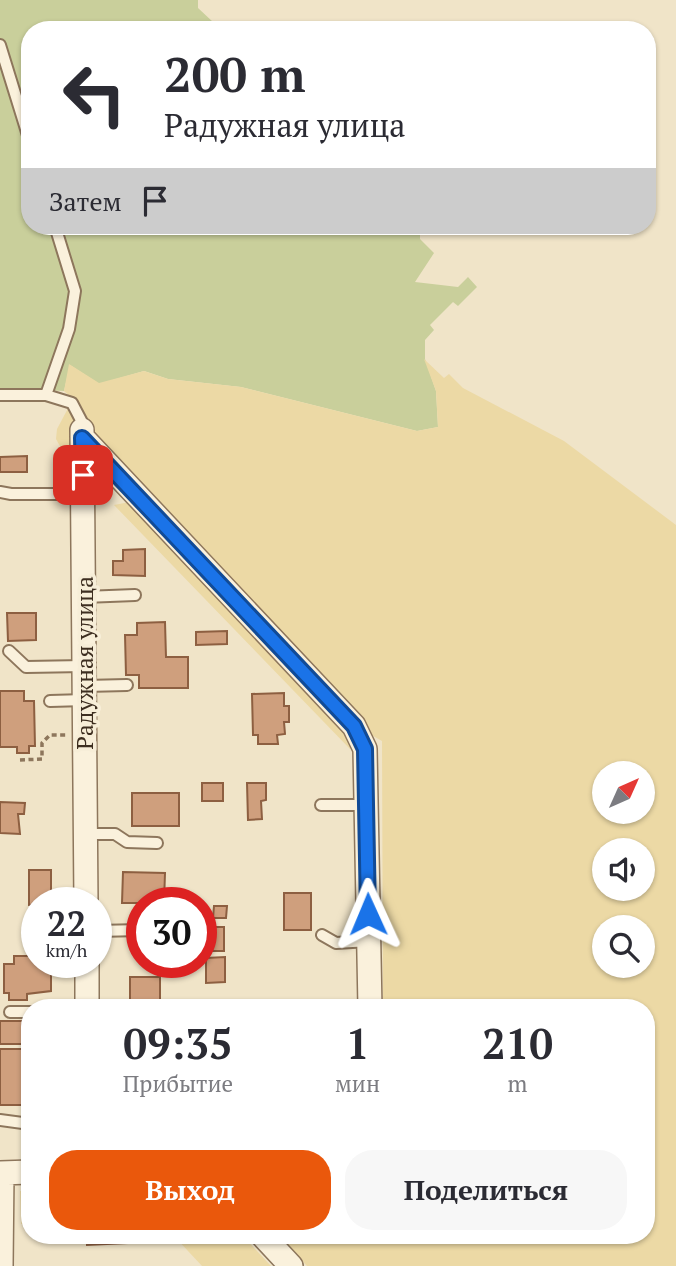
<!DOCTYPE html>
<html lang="ru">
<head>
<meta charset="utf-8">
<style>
	:root { --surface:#fff; --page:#f7f7f7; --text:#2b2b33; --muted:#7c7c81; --accent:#ea580c }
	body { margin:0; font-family:"PT Serif",serif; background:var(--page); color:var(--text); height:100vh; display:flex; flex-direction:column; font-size:26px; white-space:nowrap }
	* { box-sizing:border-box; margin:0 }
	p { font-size:23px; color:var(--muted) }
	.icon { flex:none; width:38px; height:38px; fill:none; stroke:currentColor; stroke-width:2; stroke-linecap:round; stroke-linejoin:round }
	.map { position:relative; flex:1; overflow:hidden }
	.side { position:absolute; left:21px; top:999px; width:634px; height:245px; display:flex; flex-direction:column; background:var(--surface); border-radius:28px; box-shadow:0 2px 5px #0004 }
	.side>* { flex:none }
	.top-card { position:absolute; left:21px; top:21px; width:635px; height:214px; border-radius:28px; box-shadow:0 2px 5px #0004; background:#fff; color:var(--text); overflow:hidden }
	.needle { width:46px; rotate:45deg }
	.fabs { position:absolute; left:592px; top:761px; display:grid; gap:14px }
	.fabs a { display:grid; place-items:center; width:63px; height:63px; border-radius:50%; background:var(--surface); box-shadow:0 2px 5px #0004; font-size:35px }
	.speed { position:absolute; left:21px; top:887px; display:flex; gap:14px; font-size:35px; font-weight:700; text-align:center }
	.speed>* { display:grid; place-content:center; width:91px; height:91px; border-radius:50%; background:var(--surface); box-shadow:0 2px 5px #0004; line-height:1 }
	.speed small { font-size:18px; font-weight:400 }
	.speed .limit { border:10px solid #d22; background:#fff; color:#111 }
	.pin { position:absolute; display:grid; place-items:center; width:60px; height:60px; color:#fff; margin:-30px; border-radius:14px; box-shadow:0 4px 10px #0006 }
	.me { position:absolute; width:77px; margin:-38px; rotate:359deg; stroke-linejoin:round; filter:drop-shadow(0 0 5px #0008) }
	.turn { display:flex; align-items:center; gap:24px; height:147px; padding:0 28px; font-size:32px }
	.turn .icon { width:91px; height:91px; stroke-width:2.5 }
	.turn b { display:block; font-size:49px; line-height:60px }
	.then { display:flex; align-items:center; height:66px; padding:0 28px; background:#0003; gap:14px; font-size:26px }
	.eta { display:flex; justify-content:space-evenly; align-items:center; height:119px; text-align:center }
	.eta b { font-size:42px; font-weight:700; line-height:49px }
	.action { display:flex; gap:14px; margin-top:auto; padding:14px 28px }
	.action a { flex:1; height:80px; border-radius:28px; background:var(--accent); color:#fff; font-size:28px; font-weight:700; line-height:80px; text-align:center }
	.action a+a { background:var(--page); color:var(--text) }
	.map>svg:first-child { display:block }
	.green { fill:#c9cf9b }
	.sand { fill:#ecd9a5; fill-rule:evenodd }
	.building { fill:#cf9f7d; stroke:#8d5f41; stroke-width:2 }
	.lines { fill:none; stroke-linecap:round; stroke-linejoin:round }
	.lane-casing { stroke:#8d765c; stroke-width:14 }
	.street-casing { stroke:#8d765c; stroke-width:26 }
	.path { stroke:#8d765c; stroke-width:3.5; stroke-dasharray:5 3.5; stroke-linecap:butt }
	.lane { stroke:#faf1dc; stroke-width:10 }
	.street { stroke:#faf1dc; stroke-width:23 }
	.route-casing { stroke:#114b97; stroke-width:18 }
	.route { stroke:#1a73e8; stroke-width:12 }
	.labels { text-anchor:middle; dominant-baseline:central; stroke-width:7; stroke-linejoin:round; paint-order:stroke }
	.street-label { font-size:23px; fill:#3d2e20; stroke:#f7eed8 }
</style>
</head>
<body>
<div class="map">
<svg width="676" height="1266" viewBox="0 0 676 1266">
	<rect width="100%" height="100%" fill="#f0e4c8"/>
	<path class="green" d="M0,0H198V8L213,22L205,30H30V226H420V239L434,253L415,282L458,287L468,277L477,287L458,306L453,302L430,325L434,330L425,340V359L436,391L438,427L417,431L241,387L168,379L144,371L99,384L70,365L64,391L0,388Z"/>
	<path class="sand" d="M424,359L444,378L449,374L463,388L564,441L676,525V1266H307L279,1236H646V1008H383L382,741L366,732L350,749L114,505L135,501L95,466L71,458L62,450L56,439L57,429L73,399L64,391L69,364L99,383L144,371L168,379L241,387L417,431L438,427L436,391ZM604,774H642V812H604ZM604,850H642V889H604ZM604,928H642V966H604Z
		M20,1191H30V1224H21Z
		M174,1236H243L271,1266H202Z"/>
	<path class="building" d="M27,456V472H0V457Z
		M145,549V576L113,575V561H123V550Z
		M7,613H36V640L8,641Z
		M165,622L166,657H188V688H139V675H126L125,635H137V623Z
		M227,631V644L196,645V632Z
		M0,691H24V701H34L35,746H29V753H17V747H0Z
		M284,693V706H289V722H284L285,734L277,735L278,744H258V735H253L252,694Z
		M202,783H223V801H202Z
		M247,783H266V800L261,801L262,819L248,820Z
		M132,793H179V826H132Z
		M0,802L25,803L24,814H18L20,834L0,833Z
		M29,870H51V903L29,905Z
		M123,872L165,873L164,903H122Z
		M284,893H311V930H284Z
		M214,906H227L226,918H213Z
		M201,927H224V951H201Z
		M14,956H37V962H45V968H51V991L27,994V1000H9V993H4V964H14Z
		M225,957V982L206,983V958Z
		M130,977H160V1005H130Z
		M0,1021H30V1044H0Z
		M0,1049H27L26,1059H30V1105H0Z
		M87,1236H126L127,1243L87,1245Z"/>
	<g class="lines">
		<g class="lane-casing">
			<path id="lane" d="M0,45L30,142
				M0,395H46L72,403L83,424
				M46,395L69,329L75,291L55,226
				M0,492L11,494H83
				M84,597L135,595
				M9,651L26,667L84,666
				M85,686L127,685
				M50,701L85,700
				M321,805H366
				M86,834H115L127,842L157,843
				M96,931L142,930
				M322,935L336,943L369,941
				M10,1012H30
				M0,1120L30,1124"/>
		</g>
		<g class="street-casing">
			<path id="street" d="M82,430L86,903
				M82,437L354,726L365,749L370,1008
				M87,962V1008
				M0,1173L30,1172
				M263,1236L291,1266
				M1,1266L2,1173"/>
		</g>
		<path class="path" d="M20,760L42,759V743L50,735H66"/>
		<use href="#lane" class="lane"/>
		<use href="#street" class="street"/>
	</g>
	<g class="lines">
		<g class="route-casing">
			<path id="route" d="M83,475L82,438L354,726L365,749L368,914"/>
		</g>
		<use href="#route" class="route"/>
	</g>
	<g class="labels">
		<g class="street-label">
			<text transform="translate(84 663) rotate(-90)">Радужная улица</text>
		</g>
	</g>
</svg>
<div class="fabs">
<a><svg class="needle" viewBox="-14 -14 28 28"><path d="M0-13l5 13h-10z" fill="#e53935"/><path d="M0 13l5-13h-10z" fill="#7c7c81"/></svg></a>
<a><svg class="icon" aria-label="sound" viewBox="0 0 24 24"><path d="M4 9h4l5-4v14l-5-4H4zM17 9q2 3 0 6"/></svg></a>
<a><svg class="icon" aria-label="search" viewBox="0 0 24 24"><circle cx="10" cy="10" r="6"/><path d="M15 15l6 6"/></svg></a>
</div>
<div class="speed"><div>22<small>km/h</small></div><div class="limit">30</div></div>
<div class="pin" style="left:83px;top:475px;background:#d93025"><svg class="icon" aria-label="arrive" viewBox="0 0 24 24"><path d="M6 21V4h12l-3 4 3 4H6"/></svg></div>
<svg class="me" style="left:368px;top:914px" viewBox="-20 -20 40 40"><path d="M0-17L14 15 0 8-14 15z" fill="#1a73e8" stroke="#fff" stroke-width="4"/></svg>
<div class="top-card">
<div class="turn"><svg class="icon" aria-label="left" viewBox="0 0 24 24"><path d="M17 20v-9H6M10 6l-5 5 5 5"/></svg><div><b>200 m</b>Радужная улица</div></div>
<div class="then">Затем<svg class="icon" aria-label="arrive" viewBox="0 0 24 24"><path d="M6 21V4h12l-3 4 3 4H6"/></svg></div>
</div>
<section class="side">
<div class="eta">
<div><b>09:35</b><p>Прибытие</p></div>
<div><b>1</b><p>мин</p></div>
<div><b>210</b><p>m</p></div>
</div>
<div class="action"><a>Выход</a><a>Поделиться</a></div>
</section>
</div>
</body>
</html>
